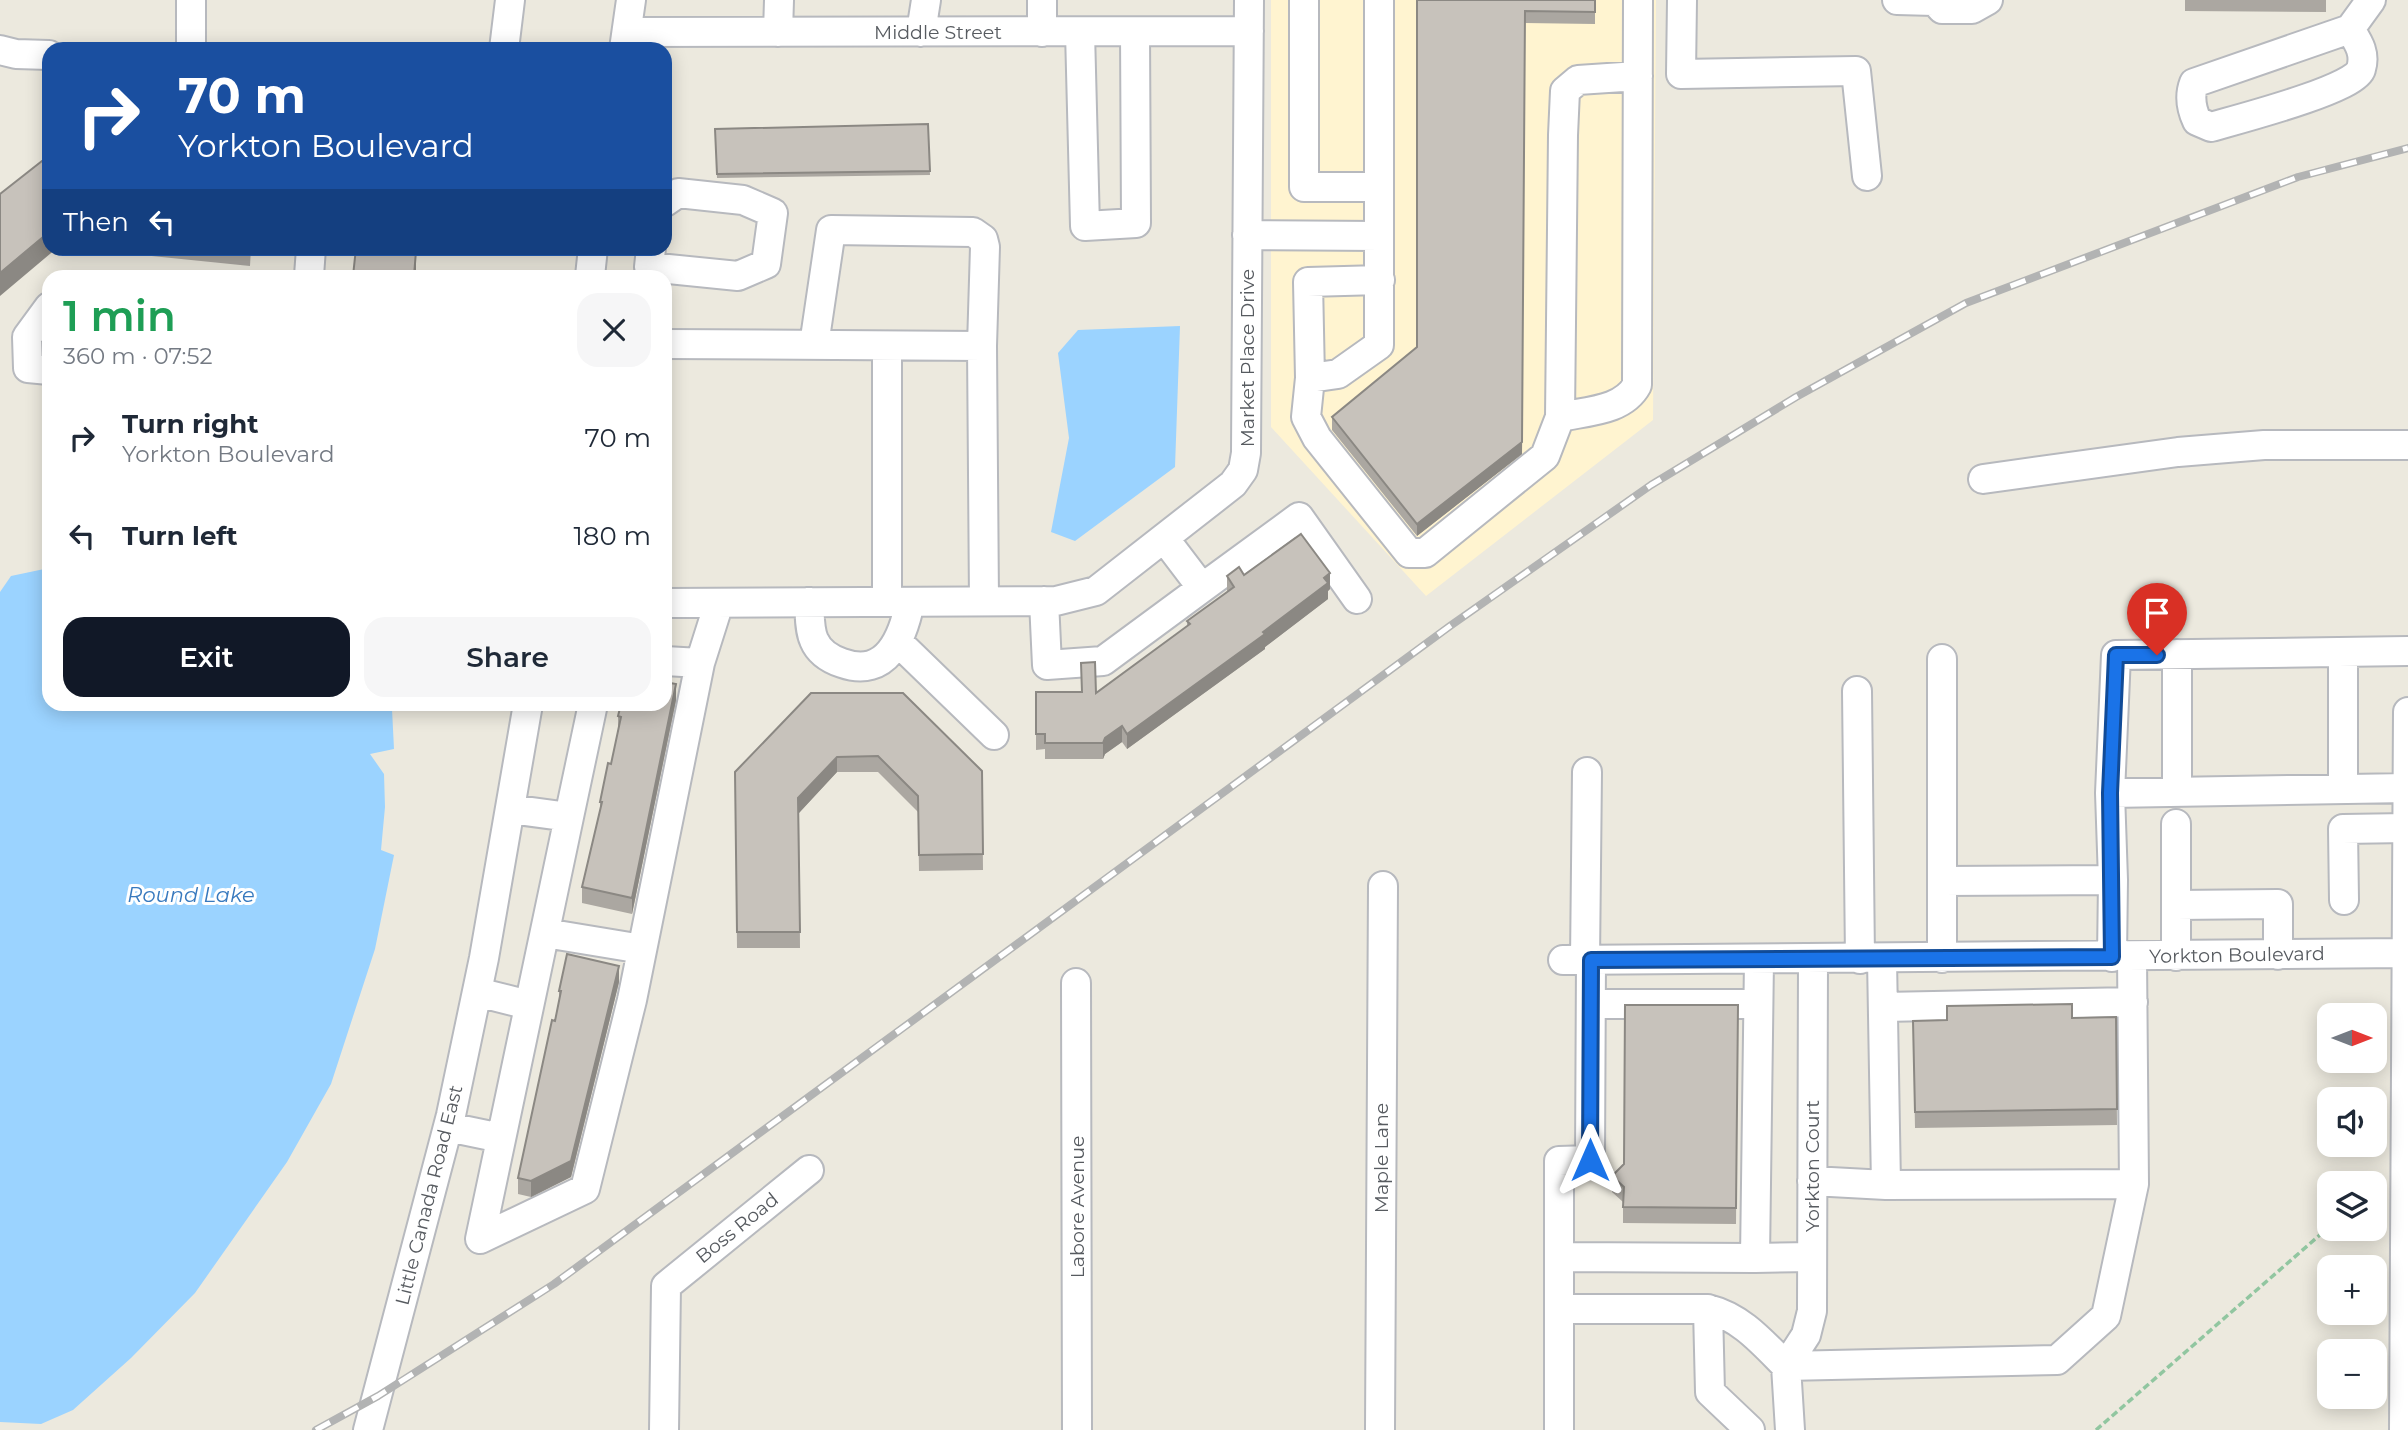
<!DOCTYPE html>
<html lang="en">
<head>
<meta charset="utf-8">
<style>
	:root { --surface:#fff; --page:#f6f6f7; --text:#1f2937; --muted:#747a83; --accent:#111827 }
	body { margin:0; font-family:Montserrat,sans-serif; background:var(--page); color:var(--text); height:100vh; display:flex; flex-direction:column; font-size:26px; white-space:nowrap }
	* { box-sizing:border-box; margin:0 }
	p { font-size:23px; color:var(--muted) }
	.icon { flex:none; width:38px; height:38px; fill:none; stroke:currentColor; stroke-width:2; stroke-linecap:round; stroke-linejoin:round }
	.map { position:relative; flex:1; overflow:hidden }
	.details { position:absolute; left:42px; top:270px; width:630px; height:441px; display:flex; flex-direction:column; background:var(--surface); border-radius:21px; box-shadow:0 4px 18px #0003 }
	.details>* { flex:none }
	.banner { position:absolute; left:42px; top:42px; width:630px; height:214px; border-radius:21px; box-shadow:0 4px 18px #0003; background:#1a4fa0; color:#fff; overflow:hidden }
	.needle { width:46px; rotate:90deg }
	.buttons { position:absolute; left:2317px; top:1003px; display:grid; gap:14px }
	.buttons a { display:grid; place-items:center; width:70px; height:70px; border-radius:14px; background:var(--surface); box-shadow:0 4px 18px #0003; font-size:35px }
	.pin { position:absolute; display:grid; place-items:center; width:60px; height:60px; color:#fff; margin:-72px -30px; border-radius:50% 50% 50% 0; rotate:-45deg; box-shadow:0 0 7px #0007 }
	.pin .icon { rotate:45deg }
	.me { position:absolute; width:77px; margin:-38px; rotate:0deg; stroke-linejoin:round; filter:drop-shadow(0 0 5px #0008) }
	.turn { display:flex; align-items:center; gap:24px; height:147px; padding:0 21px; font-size:32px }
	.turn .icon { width:91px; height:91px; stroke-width:2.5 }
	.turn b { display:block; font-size:49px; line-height:60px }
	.then { display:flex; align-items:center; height:66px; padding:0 21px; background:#0003; gap:14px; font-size:26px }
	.round { display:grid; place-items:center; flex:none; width:74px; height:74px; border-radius:21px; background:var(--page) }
	.headline { display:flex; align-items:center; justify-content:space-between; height:119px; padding:0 21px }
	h1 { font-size:42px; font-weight:600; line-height:52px; color:#1e9e55 }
	.primary-button { display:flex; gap:14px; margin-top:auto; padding:14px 21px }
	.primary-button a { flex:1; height:80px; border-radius:21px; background:var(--accent); color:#fff; font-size:28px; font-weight:600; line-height:80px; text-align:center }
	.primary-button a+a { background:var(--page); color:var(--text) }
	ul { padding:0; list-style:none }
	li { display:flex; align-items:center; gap:21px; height:98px; padding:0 21px }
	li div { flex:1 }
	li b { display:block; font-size:26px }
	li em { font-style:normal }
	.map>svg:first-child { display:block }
	.commercial { fill:#fff4d0 }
	.water { fill:#9bd3ff }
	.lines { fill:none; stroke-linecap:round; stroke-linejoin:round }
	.minor-casing { stroke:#b7b9be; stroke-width:32 }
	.path { stroke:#91c6a0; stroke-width:3.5; stroke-dasharray:7 3.5; stroke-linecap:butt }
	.minor { stroke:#fff; stroke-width:28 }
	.rail-casing { stroke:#b2b3b3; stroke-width:8 }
	.rail { stroke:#fff; stroke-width:5; stroke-dasharray:16; stroke-linecap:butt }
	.wall { fill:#aba7a1 }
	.shaded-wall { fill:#8b8883 }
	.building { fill:#c7c2bb; stroke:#8b8883; stroke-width:2 }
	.route-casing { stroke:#114b97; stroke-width:18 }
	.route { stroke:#1a73e8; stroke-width:12 }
	.labels { text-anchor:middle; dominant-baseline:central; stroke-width:6; stroke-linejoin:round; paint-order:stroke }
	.street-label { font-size:19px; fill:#575b60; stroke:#fff }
	.water-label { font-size:21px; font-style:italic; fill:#3779be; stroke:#fff }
</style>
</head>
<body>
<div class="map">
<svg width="2408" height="1430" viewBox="0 0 2408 1430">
	<rect width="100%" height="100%" fill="#ece9de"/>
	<path class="commercial" d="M1271,0H1656L1653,420L1426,596L1271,427Z"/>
	<path class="water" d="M1180,326L1175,467L1075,541L1051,532L1069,438L1058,353L1078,330Z
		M49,568V704H399L392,709L394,749L370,754L384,774L385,807L381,850L394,855L375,949L331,1084L287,1162L195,1293L131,1358L73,1410L41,1424L0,1422V592L11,576Z"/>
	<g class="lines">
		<g class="minor-casing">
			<path id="minor" d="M191,0V49
				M1304,0V187H1379
				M1682,0L1681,74L1856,71L1867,176
				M1897,0L1934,1
				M1934,0L1942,9H1972L1988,0
				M2350,29C2358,42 2366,53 2361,69C2356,89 2235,120 2211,127L2197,121C2191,108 2189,96 2194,83L2350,29L2371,0
				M627,32L1249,31
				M778,32L779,0
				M921,32L926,0
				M1042,32V0
				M1080,32L1085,226L1136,223L1135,32
				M504,49L510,0
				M624,49L631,0
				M0,50L16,54L49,55
				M1247,235L1379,236V0
				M1379,236V345L1338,374L1310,378L1308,282L1380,280
				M651,248L649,267L738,276L766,264L773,213L743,200L678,193L665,202
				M309,276L311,248
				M590,276L593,248
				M49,307L27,337L28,368L49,370
				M665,344L982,346L984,601
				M814,345L831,230L973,232L983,239L985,247L982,346
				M1310,378L1306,417L1317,438L1409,553H1425L1545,456L1560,417L1563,135L1565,91L1578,80L1638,76
				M1560,417C1587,411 1623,411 1637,385L1638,0
				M1983,479L2178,452L2264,445H2408
				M1164,538L1202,588L1299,517L1357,599
				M1044,601L1047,665L1103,661L1202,588
				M809,602C810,614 809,629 814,640C819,652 830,659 842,663C887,679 903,637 910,602
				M887,602V346
				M665,603L1056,601L1096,591L1233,484L1243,470L1246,453L1249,0
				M898,642L994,735
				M2177,654V792
				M665,661L700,663L719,603
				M1857,691L1860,959
				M2408,788L2110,793L2116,655L2408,651
				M2343,789V652
				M2110,793L2113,880
				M510,809L569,817L593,704
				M569,817L480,1239L585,1189L632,1000L700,663
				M2176,824V956
				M1942,881L2113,880L2112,957
				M2344,900L2343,829L2407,828
				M2176,905L2278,904V955
				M545,933L642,949
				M2132,956L2134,1184
				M1942,958V659
				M1882,959L1886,1185
				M1563,960L2406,953
				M1585,960L1587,772
				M1076,983L1077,1430
				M477,992L529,1005
				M1591,1004H1758
				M1883,1007L2133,1002
				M448,1127L501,1138
				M1559,1257L1755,1258L1759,960
				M1755,1258L1812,1257
				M1559,1309H1708L1710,1392L1750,1430
				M1708,1309C1741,1317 1762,1342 1786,1366L1790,1430
				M1786,1366L2057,1360L2106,1316L2134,1184L1886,1185L1812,1181
				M1786,1366L1806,1335L1812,1311L1813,960
				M368,1430L451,1115L484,958L528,704
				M664,1430L666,1286L809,1170
				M1380,1430L1383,886
				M1559,1430V1161L1590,1160L1591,960
				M2404,1430L2408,712"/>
		</g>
		<path class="path" d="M2096,1430L2329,1227"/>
		<use href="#minor" class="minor"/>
		<g class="rail-casing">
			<path id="rail" d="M316,1430L378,1396L554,1284L1450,626L1651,485L1796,397L1966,303L2298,177L2408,148"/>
		</g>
		<use href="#rail" class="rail"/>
	</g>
	<path class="wall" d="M1417,0H1595V24L1525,23L1522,454L1417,536L1332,430V417L1417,347Z
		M2185,0H2326V12L2185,11Z
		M928,124L930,175L717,178L715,129Z
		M73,248H251L250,266Z
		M1244,575L1330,589L1328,591V599L1265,647V649L1127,749L1122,742L1105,754L1103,759H1045V749L1036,750V692L1096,693L1187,626V621L1227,592V576Z
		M811,693L982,771L983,870L919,871L918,812L878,772H837L799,813L800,948H737L735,772Z
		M676,700L632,914L582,903V887L600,813V802L611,764L618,730V716Z
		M619,982L571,1177L531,1197L518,1194V1178L559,1002V991Z
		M1738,1005L1736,1224L1623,1223V1202L1612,1192V1176L1624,1164Z
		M2116,1017L2117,1125L1915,1128L1913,1021Z"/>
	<path class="shaded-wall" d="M1525,11L1522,454L1417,536V524Z
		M49,232V248H57L0,296V273Z
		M416,251V276H414Z
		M1330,573V589L1328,591V599L1265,647V649L1127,749V734L1263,632Z
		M676,684V700L632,914V898Z
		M1122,726V742L1105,754L1103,759V743L1105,738Z
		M837,757V772L798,814V798Z
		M619,966V982L571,1177L531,1197V1181Z"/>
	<path class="building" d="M1417,0H1595V12L1525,11L1522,442L1417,524L1332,417L1417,347Z
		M928,124L930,171L717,174L715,129Z
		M42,161H49V232L0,273V194Z
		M356,248H398L416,251L414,276H353Z
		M1301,534L1330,573L1324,578L1328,583L1263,632L1265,634L1127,734L1122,726L1105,738L1103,743H1045V734H1036V692H1082L1081,663L1095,662L1096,693L1190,624L1187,621L1234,587L1227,576L1239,567L1244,575Z
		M665,682L676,684L632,898L582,887L602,802H600L608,763L611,764L621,717L618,716L621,704H665Z
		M811,693H903L982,771L983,854L919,855L918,796L878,756L837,757L798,798L800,932H737L735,772Z
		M567,954L619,966L571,1161L531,1181L518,1178L552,1020L555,1021L561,991H559Z
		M2072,1004V1018L2116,1017L2117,1109L1915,1112L1913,1021L1947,1020V1006Z
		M1625,1005H1738L1736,1208L1623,1207L1624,1187L1612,1176L1624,1164Z"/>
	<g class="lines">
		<g class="route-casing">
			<path id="route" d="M1590,1160L1591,960L2112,957L2110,793L2116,655H2157"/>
		</g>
		<use href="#route" class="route"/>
	</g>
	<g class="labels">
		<g class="street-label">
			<text x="938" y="32">Middle Street</text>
			<text transform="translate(1247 358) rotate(-90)">Market Place Drive</text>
			<text transform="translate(2237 955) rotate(-1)">Yorkton Boulevard</text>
			<text transform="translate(1381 1158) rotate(-90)">Maple Lane</text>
			<text transform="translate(1812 1166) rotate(-90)">Yorkton Court</text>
			<text transform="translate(429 1195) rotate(-76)">Little Canada Road East</text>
			<text transform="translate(1077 1207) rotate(-90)">Labore Avenue</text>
			<text transform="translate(737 1228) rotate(-39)">Boss Road</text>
		</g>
		<g class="water-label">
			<text x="191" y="894">Round Lake</text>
		</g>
	</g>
</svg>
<div class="buttons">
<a><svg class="needle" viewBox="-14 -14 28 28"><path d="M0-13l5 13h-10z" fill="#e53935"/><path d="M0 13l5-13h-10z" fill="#747a83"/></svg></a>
<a><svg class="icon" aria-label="sound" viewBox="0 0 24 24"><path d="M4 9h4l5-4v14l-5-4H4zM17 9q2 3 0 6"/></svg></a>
<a><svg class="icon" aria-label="layers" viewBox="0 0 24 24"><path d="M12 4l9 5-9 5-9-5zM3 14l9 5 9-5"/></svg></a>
<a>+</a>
<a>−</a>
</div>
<div class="pin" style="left:2157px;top:655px;background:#d93025"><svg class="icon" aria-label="arrive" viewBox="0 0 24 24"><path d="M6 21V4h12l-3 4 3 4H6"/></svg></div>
<svg class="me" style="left:1590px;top:1160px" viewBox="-20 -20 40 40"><path d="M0-17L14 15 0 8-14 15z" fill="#1a73e8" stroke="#fff" stroke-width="4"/></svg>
<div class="banner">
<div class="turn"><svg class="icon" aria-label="right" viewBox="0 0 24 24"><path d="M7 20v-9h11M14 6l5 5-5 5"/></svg><div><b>70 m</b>Yorkton Boulevard</div></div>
<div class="then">Then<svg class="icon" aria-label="left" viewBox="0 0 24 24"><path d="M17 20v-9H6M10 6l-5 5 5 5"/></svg></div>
</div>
<section class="details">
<div class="headline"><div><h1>1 min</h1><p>360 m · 07:52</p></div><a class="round"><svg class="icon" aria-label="close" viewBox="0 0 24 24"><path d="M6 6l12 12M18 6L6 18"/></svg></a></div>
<ul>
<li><svg class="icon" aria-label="right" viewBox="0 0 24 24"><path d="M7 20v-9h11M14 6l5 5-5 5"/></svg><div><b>Turn right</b><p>Yorkton Boulevard</p></div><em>70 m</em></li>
<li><svg class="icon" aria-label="left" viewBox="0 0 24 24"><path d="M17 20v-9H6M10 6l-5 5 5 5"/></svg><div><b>Turn left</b></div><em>180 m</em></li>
</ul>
<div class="primary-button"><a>Exit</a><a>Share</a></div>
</section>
</div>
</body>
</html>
